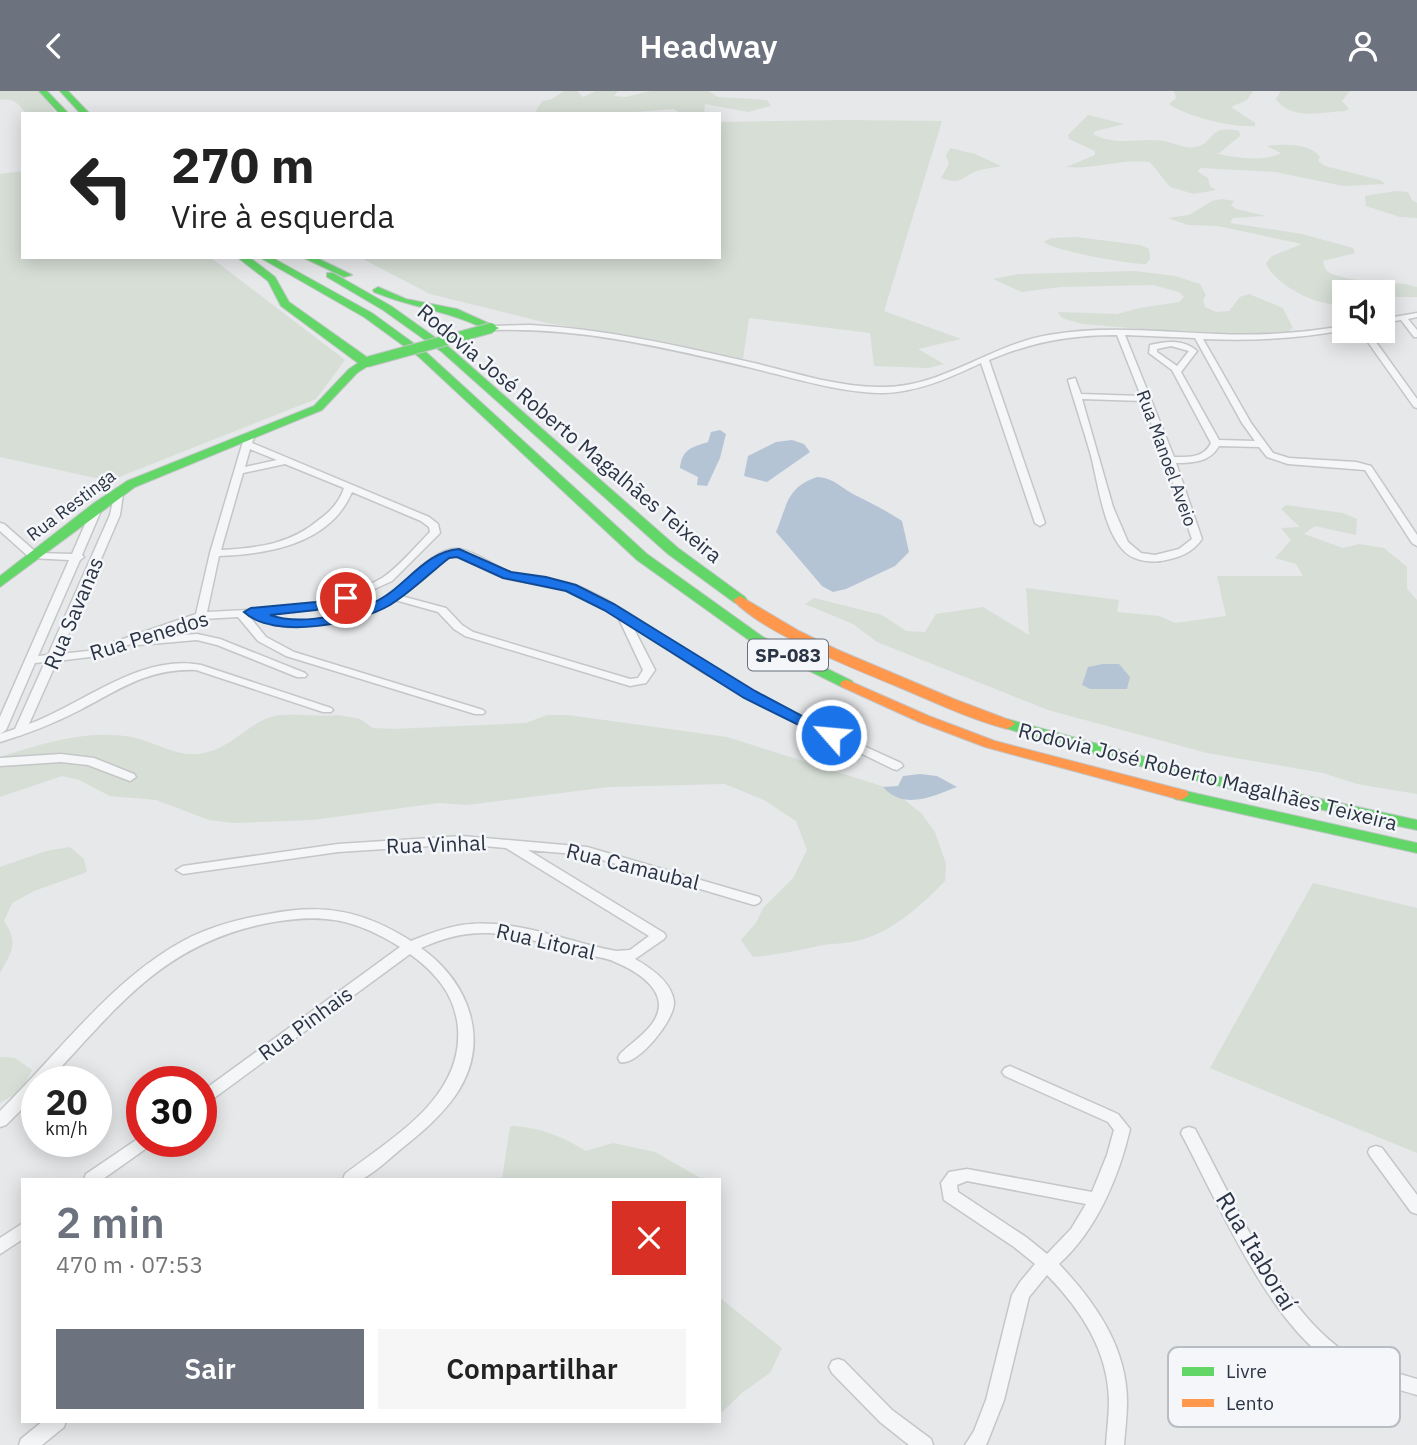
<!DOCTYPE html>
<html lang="pt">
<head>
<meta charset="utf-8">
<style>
	:root { --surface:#fff; --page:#f6f6f6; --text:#222; --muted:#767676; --accent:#6c737f }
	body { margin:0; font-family:"IBM Plex Sans",sans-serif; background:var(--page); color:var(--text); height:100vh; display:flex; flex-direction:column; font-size:26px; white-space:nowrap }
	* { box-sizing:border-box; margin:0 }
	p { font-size:23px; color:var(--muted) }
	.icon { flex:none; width:38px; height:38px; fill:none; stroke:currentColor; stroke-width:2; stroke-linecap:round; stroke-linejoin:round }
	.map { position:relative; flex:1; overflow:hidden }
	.details { position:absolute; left:21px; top:1087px; width:700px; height:245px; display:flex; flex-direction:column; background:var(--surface); border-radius:0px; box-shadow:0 4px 18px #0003 }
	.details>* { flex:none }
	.guide { position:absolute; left:21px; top:21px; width:700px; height:147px; border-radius:0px; box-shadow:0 4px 18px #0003; background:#fff; color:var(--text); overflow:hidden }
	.buttons { position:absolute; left:1332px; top:189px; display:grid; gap:14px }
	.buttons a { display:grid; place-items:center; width:63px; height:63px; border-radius:0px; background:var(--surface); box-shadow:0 4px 18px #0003; font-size:35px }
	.speed { position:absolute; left:21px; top:975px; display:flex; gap:14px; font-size:35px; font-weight:700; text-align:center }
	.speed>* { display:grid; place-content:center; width:91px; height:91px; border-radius:50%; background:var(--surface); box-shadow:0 4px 18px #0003; line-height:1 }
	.speed small { font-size:18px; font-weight:400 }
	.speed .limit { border:10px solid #d22; background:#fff; color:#111 }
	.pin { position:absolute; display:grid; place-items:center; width:60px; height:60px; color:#fff; margin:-30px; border:4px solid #fff; border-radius:50%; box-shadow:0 2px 7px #0007 }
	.me { position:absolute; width:77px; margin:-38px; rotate:297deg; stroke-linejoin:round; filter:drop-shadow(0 0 5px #0008) }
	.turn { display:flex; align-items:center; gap:24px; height:147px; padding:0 35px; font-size:32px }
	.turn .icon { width:91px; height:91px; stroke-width:2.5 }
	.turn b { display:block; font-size:49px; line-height:60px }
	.round { display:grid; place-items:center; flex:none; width:74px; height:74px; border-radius:0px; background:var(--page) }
	.head { display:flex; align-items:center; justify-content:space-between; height:119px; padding:0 35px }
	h1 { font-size:42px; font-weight:600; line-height:52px; color:var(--accent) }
	.button { display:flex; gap:14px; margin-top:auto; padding:14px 35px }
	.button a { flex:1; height:80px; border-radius:0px; background:var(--accent); color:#fff; font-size:28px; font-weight:600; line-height:80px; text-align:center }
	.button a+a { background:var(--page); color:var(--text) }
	header { display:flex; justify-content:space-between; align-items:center; height:91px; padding:0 35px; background:var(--accent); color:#fff; font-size:32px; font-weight:600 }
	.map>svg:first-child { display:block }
	.green { fill:#d6ded6 }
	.water { fill:#b4c4d5 }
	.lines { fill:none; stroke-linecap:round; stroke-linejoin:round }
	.street-casing { stroke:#c4c6c8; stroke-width:3 }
	.fast-casing { stroke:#c2c5c8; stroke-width:2 }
	.slow-casing { stroke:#c2c5c8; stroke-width:2 }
	.street { fill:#f5f6f7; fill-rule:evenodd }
	.fast { fill:#63d668; fill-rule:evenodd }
	.slow { fill:#ff974d; fill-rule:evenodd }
	.fast-bridge-casing { stroke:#c2c5c8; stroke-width:12; stroke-linecap:butt }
	.fast-bridge { stroke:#63d668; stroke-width:10 }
	.route { fill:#1a73e8; stroke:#114b97; stroke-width:2 }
	.labels { text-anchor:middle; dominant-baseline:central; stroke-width:5; stroke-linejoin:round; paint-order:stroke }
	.far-street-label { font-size:18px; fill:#2b3445; stroke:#f4f6f9 }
	.shield { fill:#f4f6f9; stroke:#676e7b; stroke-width:2 }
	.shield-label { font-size:19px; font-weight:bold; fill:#2b3445 }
	.street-label { font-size:21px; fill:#2b3445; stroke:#f4f6f9 }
	.near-street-label { font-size:24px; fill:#2b3445; stroke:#f4f6f9 }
	.key { fill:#f4f6f9; stroke:#b8bcc3; stroke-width:2 }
	.key-label { font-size:19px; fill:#2b3445 }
</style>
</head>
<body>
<header><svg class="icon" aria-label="back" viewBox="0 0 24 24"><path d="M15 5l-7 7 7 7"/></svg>Headway<svg class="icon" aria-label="person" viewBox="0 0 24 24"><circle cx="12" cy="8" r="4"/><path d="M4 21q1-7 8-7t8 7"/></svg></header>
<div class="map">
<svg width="1417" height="1354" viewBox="0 0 1417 1354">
	<rect width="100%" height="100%" fill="#e6e8ea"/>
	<path class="green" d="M0,0H40L56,23H26C18,12 14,7 0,9Z
		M564,0H577L583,6L596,0H618L614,5L625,6L651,0H709L718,6L767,9L771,15L748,21L705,13L704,23H682L674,18L610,23H534L542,10L552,8Z
		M1174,0H1253L1247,9L1231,16L1255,32V35C1233,37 1188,26 1169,13L1176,7Z
		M1281,0H1350L1342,10L1349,18L1345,20C1322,21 1291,30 1276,8Z
		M1088,24L1124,33L1096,40L1093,43C1116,56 1140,46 1164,50C1175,52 1184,58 1196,56C1215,52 1207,33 1239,40L1240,45L1218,63C1237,67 1264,71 1281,62L1267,55C1283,53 1310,52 1320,66L1318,70L1325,75L1380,89L1385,93L1343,95L1276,81L1201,77L1197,80L1208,87L1210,95L1216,99L1194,103L1170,96L1150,71C1122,67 1094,79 1066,76L1095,64V60L1069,48L1068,44Z
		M843,29L942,30L884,220L961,248L918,258L944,273L928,277L874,275L870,242L749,227L743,268L646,247L547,232L430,203L359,166H719V31Z
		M950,57L975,63L1001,75C993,77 979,78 972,82C958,90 959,93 941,87L949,73L946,65Z
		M23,80V166H210L345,269L316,308L109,390L0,366V83Z
		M1396,100L1408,101L1412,109L1417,112V127L1400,126L1366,115L1365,105Z
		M1222,108L1234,110L1231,114L1236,118L1266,125L1233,127L1230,132L1302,143L1353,157L1355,162L1323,170C1324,176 1326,181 1332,183C1358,193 1390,188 1417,196V206H1383L1382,201H1344L1342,212C1321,219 1272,192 1266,172L1272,165L1302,153L1218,135L1188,134L1168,127L1189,124L1212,110Z
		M1076,146L1140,154L1149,158L1150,168L1146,173C1132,174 1051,159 1044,151L1051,147Z
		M1135,180L1175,185L1200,193L1206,204L1203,209L1205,216L1216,221L1229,220L1240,206L1249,203L1283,217L1293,237L1286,242L1215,244L1082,233L1062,227L1058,221L1117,223L1140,217L1179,211L1184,206L1179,201L1153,194L1060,196L1022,201L993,188L1019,183Z
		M1286,414L1343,422L1357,428L1356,444L1315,435L1304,443L1343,457L1359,453L1384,457L1407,476V498L1417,509V703L1357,693L1323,682L1207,662L1048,619L877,551L853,533L805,513L814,507L882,524L906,540L925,541L936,523L983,516L1029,544L1026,497L1119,509L1117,521L1159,525L1175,532L1226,525L1217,485H1303L1296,473L1275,467L1291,449L1281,437L1300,436L1281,418Z
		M339,624L360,628L373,637L394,638L526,632L547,624H568L727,646L891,698L921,722L935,741L946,773L945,790C921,815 890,843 856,850C845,853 834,852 823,854C800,859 778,864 753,866L741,849L756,832L763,817L793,787L807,759L796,730L764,709L725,693L609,696L467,714L439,712L312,729L234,732L209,729L156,709L110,705L79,689L62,685L0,706V666C42,653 86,638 131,646C153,650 176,666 199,663C233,658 248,631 275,625C291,622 319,626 339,624Z
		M70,756L84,768L87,781L34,800L12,812L4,830C19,852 12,860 0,882V776L46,760Z
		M1313,792L1417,817V1062L1210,977Z
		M0,966L15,967L32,979L21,1000L0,1012Z
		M513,1035C542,1037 561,1045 586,1060L613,1052L655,1061L702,1088H502L510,1036Z
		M719,1206L782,1257L770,1282L743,1301L719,1324Z"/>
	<path class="water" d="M720,339L726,343L720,367L707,395L697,394L698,386L680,377C682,358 692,356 708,351L711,341Z
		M792,349L804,353L810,361L767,391L744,385L748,365L776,351Z
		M817,386C835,387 842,398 857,405C873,413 887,420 902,430L909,461L895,475L846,498L833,501L822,495L776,441C788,413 786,397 817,386Z
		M1103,573H1119L1130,586L1127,598H1090L1082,594L1088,576Z
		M920,683L937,685L957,696C933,705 904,720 883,696L898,695L903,685Z"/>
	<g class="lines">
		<g class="street-casing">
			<path id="street" d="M1417,222V226L1408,228L1417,239V246H1414L1401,229L1382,232V228Z
				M530,234C607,238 679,255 754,272C796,282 841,297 884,296C943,296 992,253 1049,244C1105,234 1162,241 1218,243C1261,245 1302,242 1344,235V239C1297,248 1251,250 1203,248L1251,332L1273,362L1289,367L1356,371L1371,375L1417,444V455L1412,452L1365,379L1288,373L1267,366L1259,356L1219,355C1210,371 1193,372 1176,372L1202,448C1193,461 1181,466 1166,469C1153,472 1136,471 1125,461C1103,440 1098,390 1090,361C1083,337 1075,313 1068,289L1075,287L1081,303L1141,305L1117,244C1069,244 1032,251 989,269L1045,432L1040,435L1035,432L981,272C951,286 919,301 884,302C839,302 791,286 748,276C662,256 583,237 494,239L490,237L494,235ZM1125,244L1195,247L1242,332L1255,350L1219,349L1181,281L1197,260C1184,248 1166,250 1150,254L1149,262L1172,279L1211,352C1204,367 1189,366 1174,366ZM1171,255L1189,260L1177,275L1157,261V258ZM1082,308L1143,310L1165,369L1192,448L1179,458L1155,464L1141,462L1128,451L1113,416Z
				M1360,240H1368L1417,308V317L1414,316Z
				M249,344L254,347L252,352L429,426L438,433L440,442L392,490L350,509L316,518L267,524C301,538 360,524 389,504C408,491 435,455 459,458C478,461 494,476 512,482C533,488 555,487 575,494C624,514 666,549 711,577C772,614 837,643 901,672L903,675L897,679L893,678L750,608L704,582L633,536L655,579L646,592L630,595L465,545L454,538L438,521L395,509L357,526L320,534L289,536L276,534L249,525L266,546L294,561L483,619L485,621L483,623H475L286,565L258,550L238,526L202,528L148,547L197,543L220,548L305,582L307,584L305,586H297L217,554L197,549L139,554L134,552L90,566L57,570L29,633C83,613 141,562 201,574L331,617L333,619L331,621H323L196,579C149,577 120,598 80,619C55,632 27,643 0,651V643L15,638L45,571L35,572L6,639L0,643V626L69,469L30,467L0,440V432L4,433L37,462L72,463L93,415L98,412L103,415L82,464L84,466L80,469L38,565L48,564L110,424L115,401H121L123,403L120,424L60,563L88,560L196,523L210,462L244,347ZM250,358L277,369L245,376ZM285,373L344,397C340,410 331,420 320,428C291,453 259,457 221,459L243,382ZM352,401L421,430L429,436L430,441C416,455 398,477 382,487C329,518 266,518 207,521L219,465C269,463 330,453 352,401ZM453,465L465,467L495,483L509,488L568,499L603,517L618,526L643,579L638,587L630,588L473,541L462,534L446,517L401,505L437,474Z
				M61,663L94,667L134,683L136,686L130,690L88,674L61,671L0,675V667Z
				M462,745L587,756L759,806L761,809L759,812L754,814L586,764L528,759L664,842L666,845L664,848L635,868C651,877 672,891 674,911C675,929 637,976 620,971L618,967L620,963C633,950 659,935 659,914C659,893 632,878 615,871C605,866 594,866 583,863C553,855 521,844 489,842C464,841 443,847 421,857C470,892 492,952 455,1005C440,1026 421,1042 401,1058C390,1067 377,1080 364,1087C358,1090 349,1089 343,1088L345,1083C393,1046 463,1007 458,937C455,904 436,882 410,863L206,1013L201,1015V1001L400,856C353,827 322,822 268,832C162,853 117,917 48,990H37V1003L6,1034L0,1036V1020C57,964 111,889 183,850C209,836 239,828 269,823C324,812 364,820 411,850C428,843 444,837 462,834C511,826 568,851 616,860L630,859L649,845L506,757L462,753L338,761L183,783L176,779L183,775L338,753Z
				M1010,975L1118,1023L1130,1038C1119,1086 1096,1140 1059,1173C1095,1211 1127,1256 1127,1311C1127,1325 1125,1340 1124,1354H1106C1107,1339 1109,1324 1109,1310C1108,1259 1081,1219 1047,1184L1029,1206L1004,1309L987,1352L986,1354H965L974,1340L986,1309L1012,1204L1020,1191L1035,1173L1014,1156L944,1109L941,1092L949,1081L967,1078L1092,1101L1107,1064L1114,1039L1108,1031L1005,985L1002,981L1005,977ZM967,1090L1086,1113L1071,1138L1047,1163L1026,1146L958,1101L957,1094Z
				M1189,1036L1195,1038C1231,1105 1277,1210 1338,1256C1360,1273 1390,1280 1417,1288V1304C1387,1295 1354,1287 1328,1269C1267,1227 1216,1108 1181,1042L1183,1038Z
				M142,1045V1050H153L151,1054L103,1088H84L86,1083Z
				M1376,1055L1382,1057L1417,1104V1123L1411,1121L1370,1065L1368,1061L1370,1057Z
				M23,1132V1148L0,1163V1147Z
				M838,1268L844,1270L892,1319L931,1348L933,1354H909L880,1331L832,1282L829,1276L832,1270Z
				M43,1330H66L64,1336L42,1354H19L21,1348Z"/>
		</g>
		<g class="fast-casing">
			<path id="fast" d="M39,0H47L69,23H60Z
				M60,0H68L90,23H81Z
				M237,166H249L275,186L289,211L371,269V273L357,282L322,319L135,396L0,496V485L94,412L127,390L314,315L349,278L358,272L281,215L268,190Z
				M259,166H271L372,222L427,262L647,463L763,546L852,590L854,593L852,596H842L753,552L637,469L419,266L364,226Z
				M302,166H315L352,184L344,186Z
				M327,182H333L391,215L450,257L678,457L745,506L747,509L745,512H735L668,463L442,261L383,219L327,186Z
				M378,196L406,208L457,218L499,237C491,242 483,236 474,233C442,219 407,215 374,201L373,199Z
				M1007,628L1211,684L1417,729V739C1277,710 1138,678 1002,636L999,633L1002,630Z
				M1181,699L1417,752V762L1175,708L1173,704Z"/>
		</g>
		<g class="slow-casing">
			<path id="slow" d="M740,505L799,540L838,559L954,608L1012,630L1015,633L1007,638C969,628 932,610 896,595C853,577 763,542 733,509Z
				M847,589L929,625L995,650L1187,700L1189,704L1181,709L985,656L919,631L842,596L840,593L842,590Z"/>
		</g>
		<use href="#street" class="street"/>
		<use href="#fast" class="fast"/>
		<use href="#slow" class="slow"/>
		<g class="fast-bridge-casing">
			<path id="fast-bridge" d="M367,271L491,237"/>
		</g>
		<use href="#fast-bridge" class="fast-bridge"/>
	</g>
	<path class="route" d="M459,458L511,481L546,486L576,494L614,513L755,600L838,644L836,647H825L744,607L604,519L566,500L503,487L457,466L449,467C430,482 411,501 390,514C358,533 273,549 244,521L251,517L316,511L346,503L351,504V510L316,519L270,524C303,536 364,522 391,501C413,484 431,460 459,458Z"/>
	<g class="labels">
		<g class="far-street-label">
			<text transform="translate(1167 367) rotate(70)">Rua Manoel Aveio</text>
			<text transform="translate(71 414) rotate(-37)">Rua Restinga</text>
		</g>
		<rect class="shield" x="748" y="548.5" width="80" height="31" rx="5"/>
		<g class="shield-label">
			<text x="788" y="564">SP-083</text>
		</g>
		<g class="street-label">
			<text transform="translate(570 342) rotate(40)">Rodovia José Roberto Magalhães Teixeira</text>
			<text transform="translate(73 522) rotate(-67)">Rua Savanas</text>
			<text transform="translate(149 544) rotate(-17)">Rua Penedos</text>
			<text transform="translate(1208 685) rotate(14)">Rodovia José Roberto Magalhães Teixeira</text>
			<text transform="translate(436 753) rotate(-2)">Rua Vinhal</text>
			<text transform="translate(633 775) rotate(14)">Rua Camaubal</text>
			<text transform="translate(546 850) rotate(13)">Rua Litoral</text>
			<text transform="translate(305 932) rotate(-36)">Rua Pinhais</text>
		</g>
		<g class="near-street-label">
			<text transform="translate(1257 1160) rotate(59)">Rua Itaboraí</text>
		</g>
	</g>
	<rect x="1168" y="1256" width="232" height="80" rx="10" class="key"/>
	<rect x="1182" y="1276" width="32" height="9" fill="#63d668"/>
	<rect x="1182" y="1308" width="32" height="8" fill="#ff974d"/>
	<g class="key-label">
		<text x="1226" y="1287">Livre</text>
		<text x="1226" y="1319">Lento</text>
	</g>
</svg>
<div class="buttons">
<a><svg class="icon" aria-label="sound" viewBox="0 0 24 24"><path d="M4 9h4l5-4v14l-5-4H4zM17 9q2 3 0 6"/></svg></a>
</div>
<div class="speed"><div>20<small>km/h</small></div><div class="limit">30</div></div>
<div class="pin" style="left:346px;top:507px;background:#d93025"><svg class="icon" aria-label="arrive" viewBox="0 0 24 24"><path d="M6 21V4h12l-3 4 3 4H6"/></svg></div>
<svg class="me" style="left:831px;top:644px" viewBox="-20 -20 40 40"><circle r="17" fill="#1a73e8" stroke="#fff" stroke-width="3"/><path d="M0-11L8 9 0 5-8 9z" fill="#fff"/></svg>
<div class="guide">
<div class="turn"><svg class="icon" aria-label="left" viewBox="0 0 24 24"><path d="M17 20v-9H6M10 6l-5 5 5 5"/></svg><div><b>270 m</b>Vire à esquerda</div></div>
</div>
<section class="details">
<div class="head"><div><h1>2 min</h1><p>470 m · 07:53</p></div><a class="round" style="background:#d93025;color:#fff"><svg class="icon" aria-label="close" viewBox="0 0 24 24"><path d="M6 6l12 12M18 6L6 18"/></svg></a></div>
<div class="button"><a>Sair</a><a>Compartilhar</a></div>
</section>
</div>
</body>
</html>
